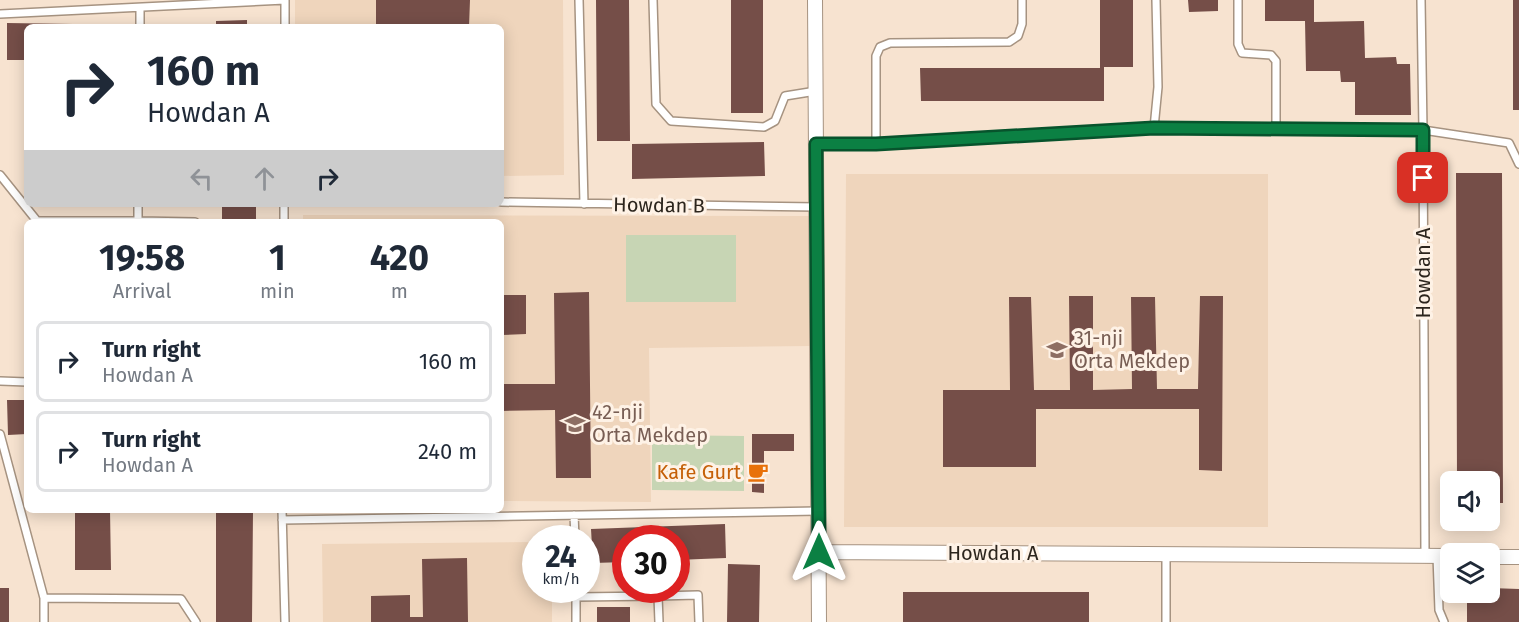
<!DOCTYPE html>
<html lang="en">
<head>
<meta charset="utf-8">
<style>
	:root { --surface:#fff; --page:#f6f6f7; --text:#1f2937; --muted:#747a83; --line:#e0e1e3 }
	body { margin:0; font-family:"Fira Sans",sans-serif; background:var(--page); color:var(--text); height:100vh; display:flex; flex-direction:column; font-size:22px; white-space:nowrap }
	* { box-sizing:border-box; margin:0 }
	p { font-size:20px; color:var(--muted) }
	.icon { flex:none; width:33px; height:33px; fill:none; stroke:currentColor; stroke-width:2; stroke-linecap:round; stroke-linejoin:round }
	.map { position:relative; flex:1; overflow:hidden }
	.side { position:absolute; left:24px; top:219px; width:480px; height:294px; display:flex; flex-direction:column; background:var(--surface); border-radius:9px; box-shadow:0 3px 15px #0003 }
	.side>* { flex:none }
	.banner { position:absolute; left:24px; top:24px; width:480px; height:183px; border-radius:9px; box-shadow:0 3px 15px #0003; background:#fff; color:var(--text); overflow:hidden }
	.tools { position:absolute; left:1440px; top:471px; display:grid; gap:12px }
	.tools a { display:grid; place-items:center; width:60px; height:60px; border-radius:9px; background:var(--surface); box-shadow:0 3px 15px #0003; font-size:30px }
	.speed { position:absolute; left:522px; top:525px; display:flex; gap:12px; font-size:30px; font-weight:700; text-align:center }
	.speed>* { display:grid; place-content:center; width:78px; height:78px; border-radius:50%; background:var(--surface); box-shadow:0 3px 15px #0003; line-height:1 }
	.speed small { font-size:15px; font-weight:400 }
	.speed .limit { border:9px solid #d22; background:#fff; color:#111 }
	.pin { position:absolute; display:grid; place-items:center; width:51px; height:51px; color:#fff; margin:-26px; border-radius:12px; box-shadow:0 3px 9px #0006 }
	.me { position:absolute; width:66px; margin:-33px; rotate:0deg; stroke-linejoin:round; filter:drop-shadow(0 0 4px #0008) }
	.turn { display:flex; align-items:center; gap:21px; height:126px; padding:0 24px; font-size:27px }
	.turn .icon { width:78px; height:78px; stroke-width:2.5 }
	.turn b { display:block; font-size:42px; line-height:51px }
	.lanes { display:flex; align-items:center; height:57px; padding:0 24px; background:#0003; justify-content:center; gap:30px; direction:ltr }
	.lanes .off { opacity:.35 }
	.eta { display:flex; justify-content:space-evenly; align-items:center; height:102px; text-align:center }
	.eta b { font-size:36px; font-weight:700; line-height:42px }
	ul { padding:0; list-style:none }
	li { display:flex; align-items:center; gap:18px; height:81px; margin:0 12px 9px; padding:0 12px; border:3px solid var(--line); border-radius:9px }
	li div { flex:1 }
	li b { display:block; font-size:22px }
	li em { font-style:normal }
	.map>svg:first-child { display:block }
	.built { fill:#efd5bc }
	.green { fill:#c7d5b4 }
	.building { fill:#754e48 }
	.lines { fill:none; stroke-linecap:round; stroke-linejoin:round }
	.lane-casing { stroke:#a69381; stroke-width:10 }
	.street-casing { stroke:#a69381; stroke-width:16 }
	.lane { stroke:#fff; stroke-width:7 }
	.street { stroke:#fff; stroke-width:14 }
	.route-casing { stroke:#07532c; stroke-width:15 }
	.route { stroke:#0b8043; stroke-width:10 }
	.labels { text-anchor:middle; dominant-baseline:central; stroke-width:6; stroke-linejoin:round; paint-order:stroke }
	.street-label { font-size:20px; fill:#2c251d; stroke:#fef2e6 }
	.education-label { font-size:20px; fill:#785e54; stroke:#fef2e6; text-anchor:start }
	.food-label { font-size:20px; fill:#c56008; stroke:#fef2e6; text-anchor:end }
</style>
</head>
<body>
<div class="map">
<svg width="1519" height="622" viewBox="0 0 1519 622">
	<rect width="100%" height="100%" fill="#f7e3d0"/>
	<path class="built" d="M295,0H563L564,175L501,176V27H295Z
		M846,174H1268V527H844Z
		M303,215L810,216V346L649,348L651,502L501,501V222H303Z
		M535,542L536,590H552V622H323L322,544Z"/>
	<path class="green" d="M626,235H736V302H626Z
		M652,435L744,436V491L652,490Z"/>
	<path class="building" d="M376,0H470L469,27H376Z
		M596,0H629L630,141H597Z
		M731,0H763V113H731Z
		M1100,0H1133V67H1104V101H921L920,68H1100Z
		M1188,0H1218V11L1189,12Z
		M1265,0H1314V22L1364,21L1365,58L1396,57L1397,64H1410L1411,115H1355V82H1341L1340,71H1306L1305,21H1265Z
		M1513,0H1519V110H1513Z
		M247,20V27H216V21Z
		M7,23L73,24V27H27V60H7Z
		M764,142L765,176L632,179V144Z
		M1456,173H1502L1503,503H1490V482H1457Z
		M222,204H256V222H222Z
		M589,292L591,478H556L555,410L501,411V384H555L554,293Z
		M501,295H526V334L501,335Z
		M1069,296H1093V390L1132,389L1131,297H1155L1157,389H1198L1200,296H1223L1222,471L1199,470V409H1036V467H943V390H1010L1009,297H1031L1034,390H1070Z
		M7,400H27V434L8,435Z
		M752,434H794V451H764V493L752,492Z
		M75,510H110L111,570H75Z
		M216,510L253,511L252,622H216Z
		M725,524L726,558L676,560V538H626V562L593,563L591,529Z
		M467,558L468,622H371V596L410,595V617H423L422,559Z
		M728,564L760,565L759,622H727Z
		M0,588H9V622H0Z
		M1490,588L1519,589V622H1467V592H1490Z
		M903,592H1089V622H903Z
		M597,607H630V622H597Z"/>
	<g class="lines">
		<g class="lane-casing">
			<path id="lane" d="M579,0L584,204
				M653,0L656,104L671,121L764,127L775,121L785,96L816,91
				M1238,0V44L1242,53L1271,55L1276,61V127
				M1421,0L1423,130L1509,143L1519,164
				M0,14L285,0
				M140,27V8
				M285,27V0
				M1154,128L1158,87L1156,0
				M816,144H876L1154,128L1423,130L1425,555
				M876,144V56L880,47L890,43L1009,42L1018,36L1022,24V0
				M0,175L37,221H138V204
				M501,202L817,207
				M138,221L195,222
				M284,222V204
				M0,381L27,382
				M0,434L44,598L181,599L196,622
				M282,510L285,622
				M574,515L575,538
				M282,520L818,511
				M1437,556L1439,610L1444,622
				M576,590V622
				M576,597L658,596
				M44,598V622
				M659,622L658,596L698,595L699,622
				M1166,622V554"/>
		</g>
		<g class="street-casing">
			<path id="street" d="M815,0L819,622
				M819,552L1450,556
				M1490,557H1519"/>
		</g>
		<use href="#lane" class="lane"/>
		<use href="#street" class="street"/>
	</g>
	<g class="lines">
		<g class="route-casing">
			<path id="route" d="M819,552L816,144H876L1154,128L1423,130V178"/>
		</g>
		<use href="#route" class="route"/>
	</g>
	<defs>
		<g id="school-bare" transform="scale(1.62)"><path d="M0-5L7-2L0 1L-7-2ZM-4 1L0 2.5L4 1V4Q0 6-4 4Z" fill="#8d6e63" stroke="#fef2e6" stroke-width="2.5" paint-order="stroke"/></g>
		<g id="cafe-bare" transform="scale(1.62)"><path d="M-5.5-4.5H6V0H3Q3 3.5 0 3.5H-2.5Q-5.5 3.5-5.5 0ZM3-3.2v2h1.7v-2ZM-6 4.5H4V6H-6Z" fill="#e8710a" stroke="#fef2e6" stroke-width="2.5" paint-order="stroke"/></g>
	</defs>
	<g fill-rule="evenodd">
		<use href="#school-bare" x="1057" y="350"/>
		<use href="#school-bare" x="575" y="424"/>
		<use href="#cafe-bare" x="758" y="472"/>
	</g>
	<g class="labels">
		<g class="street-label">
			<text transform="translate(659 205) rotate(1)">Howdan B</text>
			<text transform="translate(1423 273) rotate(-90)">Howdan A</text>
			<text x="993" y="553">Howdan A</text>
		</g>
		<g class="education-label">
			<text x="1074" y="338">31-nji<tspan x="1074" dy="23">Orta Mekdep</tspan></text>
			<text x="592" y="412">42-nji<tspan x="592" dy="23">Orta Mekdep</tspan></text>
		</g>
		<g class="food-label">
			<text x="741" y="472">Kafe Gurt</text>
		</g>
	</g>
</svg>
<div class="tools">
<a><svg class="icon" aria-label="sound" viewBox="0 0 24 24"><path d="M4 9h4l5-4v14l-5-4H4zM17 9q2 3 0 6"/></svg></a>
<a><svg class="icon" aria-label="layers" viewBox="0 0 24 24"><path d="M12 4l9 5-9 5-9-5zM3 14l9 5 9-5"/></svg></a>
</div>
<div class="speed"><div>24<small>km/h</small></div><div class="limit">30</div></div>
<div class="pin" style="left:1423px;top:178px;background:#d93025"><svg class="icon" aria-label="arrive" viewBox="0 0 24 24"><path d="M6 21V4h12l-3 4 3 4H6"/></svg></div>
<svg class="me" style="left:819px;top:552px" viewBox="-20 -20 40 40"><path d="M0-17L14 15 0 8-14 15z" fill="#0b8043" stroke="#fff" stroke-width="4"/></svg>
<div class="banner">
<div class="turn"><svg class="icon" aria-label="right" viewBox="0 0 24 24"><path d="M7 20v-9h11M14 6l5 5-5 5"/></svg><div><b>160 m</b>Howdan A</div></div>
<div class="lanes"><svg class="icon off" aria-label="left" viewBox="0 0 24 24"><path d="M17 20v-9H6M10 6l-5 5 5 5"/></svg><svg class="icon off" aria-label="ahead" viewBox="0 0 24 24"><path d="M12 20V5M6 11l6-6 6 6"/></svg><svg class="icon" aria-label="right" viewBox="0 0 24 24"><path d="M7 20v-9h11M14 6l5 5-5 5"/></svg></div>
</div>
<section class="side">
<div class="eta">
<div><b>19:58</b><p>Arrival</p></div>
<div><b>1</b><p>min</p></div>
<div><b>420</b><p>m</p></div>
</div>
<ul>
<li><svg class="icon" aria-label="right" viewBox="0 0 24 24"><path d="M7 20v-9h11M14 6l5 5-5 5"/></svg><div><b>Turn right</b><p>Howdan A</p></div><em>160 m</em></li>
<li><svg class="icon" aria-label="right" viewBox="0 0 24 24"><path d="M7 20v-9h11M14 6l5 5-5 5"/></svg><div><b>Turn right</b><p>Howdan A</p></div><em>240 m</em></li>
</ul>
</section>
</div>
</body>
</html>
